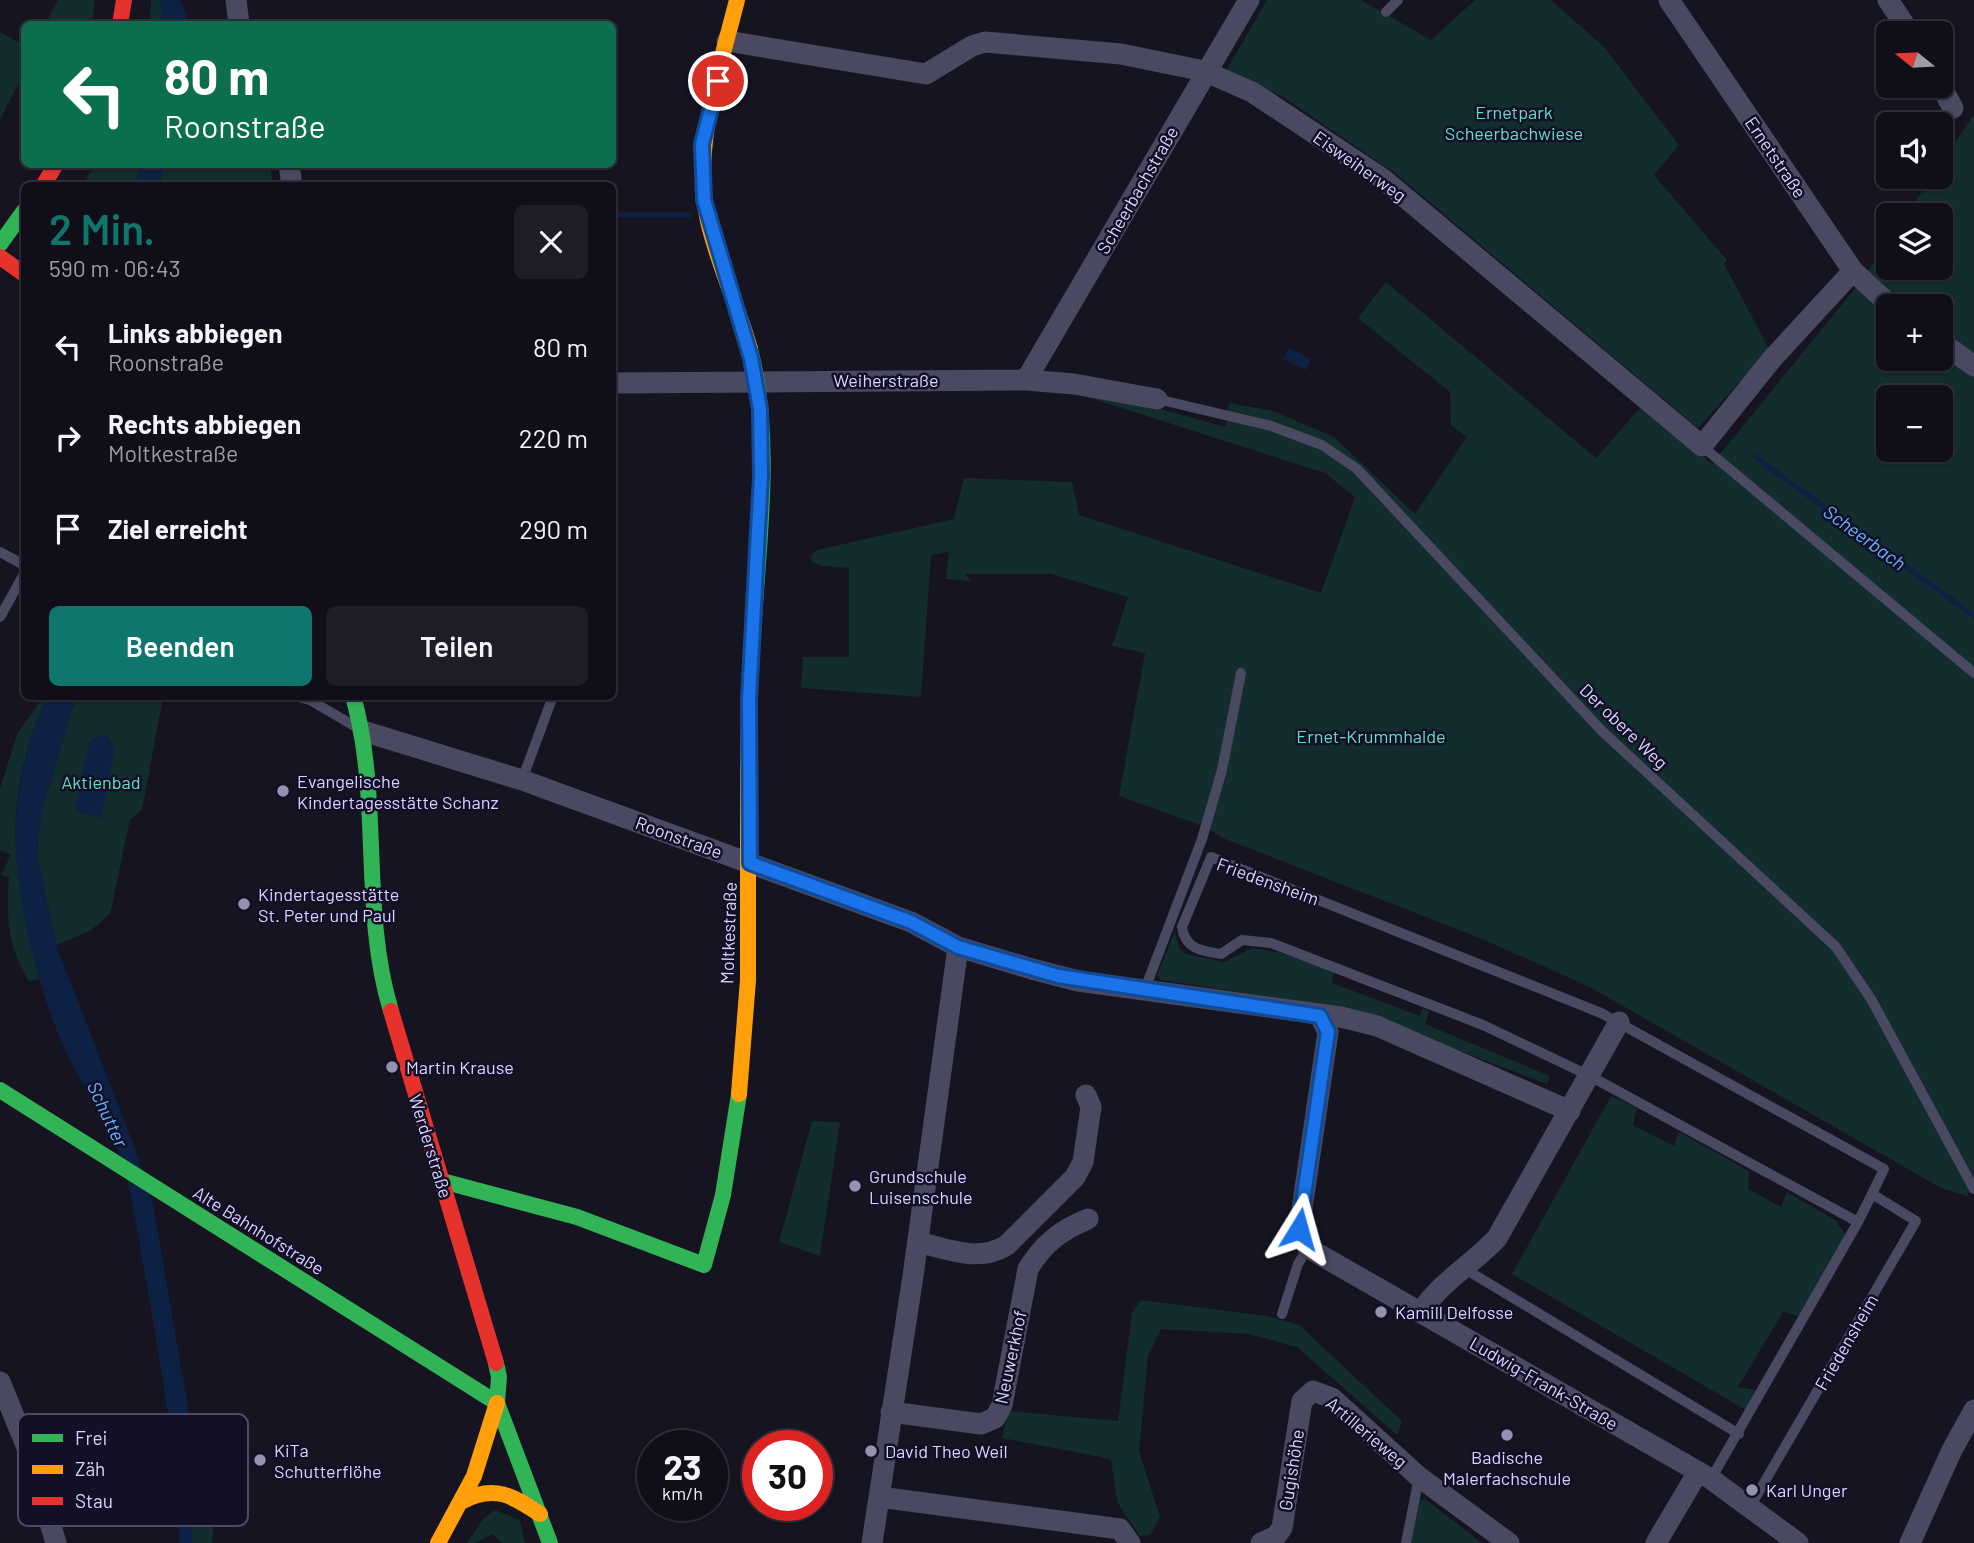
<!DOCTYPE html>
<html lang="de">
<head>
<meta charset="utf-8">
<style>
	:root { --surface:#100f19; --page:#1e1d26; --text:#f1f3f6; --muted:#9c9ca2; --line:#302f38; --accent:#0f766e }
	body { margin:0; font-family:Barlow,sans-serif; background:var(--page); color:var(--text); height:100vh; display:flex; flex-direction:column; font-size:26px; white-space:nowrap }
	* { box-sizing:border-box; margin:0 }
	p { font-size:23px; color:var(--muted) }
	.icon { flex:none; width:38px; height:38px; fill:none; stroke:currentColor; stroke-width:2; stroke-linecap:round; stroke-linejoin:round }
	.map { position:relative; flex:1; overflow:hidden }
	.drawer { position:absolute; left:21px; top:182px; width:595px; height:518px; display:flex; flex-direction:column; background:var(--surface); border-radius:10px; box-shadow:0 2px 5px #0004,0 0 0 2px var(--line) }
	.drawer>* { flex:none }
	.top-card { position:absolute; left:21px; top:21px; width:595px; height:147px; border-radius:10px; box-shadow:0 2px 5px #0004,0 0 0 2px var(--line); background:#0b6e4f; color:#fff; overflow:hidden }
	.needle { width:46px; rotate:288deg }
	.tools { position:absolute; left:1876px; top:21px; display:grid; gap:14px }
	.tools a { display:grid; place-items:center; width:77px; height:77px; border-radius:10px; background:var(--surface); box-shadow:0 2px 5px #0004,0 0 0 2px var(--line); font-size:35px }
	.speed { position:absolute; left:637px; top:1430px; display:flex; gap:14px; font-size:35px; font-weight:700; text-align:center }
	.speed>* { display:grid; place-content:center; width:91px; height:91px; border-radius:50%; background:var(--surface); box-shadow:0 2px 5px #0004,0 0 0 2px var(--line); line-height:1 }
	.speed small { font-size:18px; font-weight:400 }
	.speed .limit { border:10px solid #d22; background:#fff; color:#111 }
	.pin { position:absolute; display:grid; place-items:center; width:60px; height:60px; color:#fff; margin:-30px; border:4px solid #fff; border-radius:50%; box-shadow:0 2px 7px #0007 }
	.me { position:absolute; width:77px; margin:-38px; rotate:8deg; stroke-linejoin:round; filter:drop-shadow(0 0 5px #0008) }
	.turn { display:flex; align-items:center; gap:24px; height:147px; padding:0 28px; font-size:32px }
	.turn .icon { width:91px; height:91px; stroke-width:2.5 }
	.turn b { display:block; font-size:49px; line-height:60px }
	.round { display:grid; place-items:center; flex:none; width:74px; height:74px; border-radius:10px; background:var(--page) }
	.summary { display:flex; align-items:center; justify-content:space-between; height:119px; padding:0 28px }
	h1 { font-size:42px; font-weight:600; line-height:52px; color:var(--accent) }
	.primary-button { display:flex; gap:14px; margin-top:auto; padding:14px 28px }
	.primary-button a { flex:1; height:80px; border-radius:10px; background:var(--accent); color:#fff; font-size:28px; font-weight:600; line-height:80px; text-align:center }
	.primary-button a+a { background:var(--page); color:var(--text) }
	ul { padding:0; list-style:none }
	li { display:flex; align-items:center; gap:21px; height:91px; padding:0 28px }
	li div { flex:1 }
	li b { display:block; font-size:26px }
	li em { font-style:normal }
	.map>svg:first-child { display:block }
	.green { fill:#132c2d; fill-rule:evenodd }
	.water { fill:#0d2144 }
	.lines { fill:none; stroke-linecap:round; stroke-linejoin:round }
	.stream { stroke:#0d2144; stroke-width:5 }
	.lane { stroke:#4a4962; stroke-width:10 }
	.street { stroke:#4a4962; stroke-width:21 }
	.fast { stroke:#30b455; stroke-width:16 }
	.slow { stroke:#ff9f0a; stroke-width:16 }
	.jam { stroke:#e5322d; stroke-width:16 }
	.route-casing { stroke:#114b97; stroke-width:18 }
	.route { stroke:#1a73e8; stroke-width:12 }
	.poi-dot { fill:#9591b1; stroke:#130f26; stroke-width:2.5 }
	.labels { text-anchor:middle; dominant-baseline:central; stroke-width:5; stroke-linejoin:round; paint-order:stroke }
	.park-label { font-size:18px; fill:#5fe0c0; stroke:#130f26 }
	.street-label { font-size:18px; fill:#d9d4ff; stroke:#130f26 }
	.poi-label { font-size:18px; fill:#d9d4ff; stroke:#130f26; text-anchor:start }
	.water-label { font-size:19px; font-style:italic; fill:#62b6ff; stroke:#130f26 }
	.key { fill:#130f26; stroke:#4e4a67; stroke-width:2 }
	.key-label { font-size:19px; fill:#d9d4ff }
</style>
</head>
<body>
<div class="map">
<svg width="1974" height="1543" viewBox="0 0 1974 1543">
	<rect width="100%" height="100%" fill="#161421"/>
	<path class="green" d="M58,0H95L92,24H61L48,18Z
		M151,0H160L163,24H150Z
		M1267,0H1361L1431,40L1475,0H1551L1604,47L1679,145L1654,175L1727,260L1724,264L1769,349L1698,428L1396,174L1285,98L1226,71Z
		M0,32L24,45V73L0,119Z
		M1974,114V357L1941,334V306H1901L1868,271L1888,241V268H1941V215H1906L1932,177H1941V164Z
		M164,164L270,165L273,185L159,186Z
		M95,165H141L136,185L82,186Z
		M1386,282L1596,458L1640,408L1712,464L1856,287L1888,317V359H1941V354L1974,376V1186L1967,1196L1941,1188L1590,987L1480,938L1225,839L1206,827L1119,796L1145,653L1112,646L1128,597L1051,574H965L971,581L946,579L949,552L931,555L921,697L801,688L803,657H849V568L821,566L812,562L811,556L817,550L954,519L964,478L1072,482L1079,515L1321,593L1355,497L1325,473L1084,396L1160,409L1226,427L1229,403L1273,411L1334,437L1415,514L1467,437L1451,425L1450,392L1358,318ZM1888,397H1941V450H1888Z
		M43,697H47C0,801 13,871 39,979L29,981C8,948 6,917 9,878L1,875L11,855L0,850V789L17,734Z
		M76,697H163L142,810L130,820L110,914L90,931L56,945L37,853L41,812Z
		M1175,931L1179,948L1186,954L1225,962L1252,948L1282,953L1334,971L1332,983L1420,1016L1423,1008L1429,1012L1425,1024L1550,1076L1547,1084L1349,1009L1161,980L1157,975Z
		M1611,1096L1637,1108L1633,1125L1674,1146L1679,1132L1749,1171L1748,1189L1781,1207L1787,1192L1835,1220L1846,1235L1799,1316L1783,1312L1738,1387L1756,1390L1746,1410L1512,1274Z
		M812,1121L840,1122L820,1256L779,1242Z
		M1141,1300L1266,1316L1299,1325L1402,1421L1397,1435L1297,1347L1249,1334L1161,1329L1148,1356L1139,1451L1160,1517L1150,1535L1140,1536L1117,1502L1111,1459L1002,1438L1008,1411L1118,1421L1132,1313Z
		M201,1416L222,1421L212,1543H192L190,1419Z
		M1417,1499L1426,1500L1482,1543H1410Z
		M495,1510L520,1520L525,1543H502L492,1534L475,1543H467L483,1519Z"/>
	<path class="water" d="M160,0H181L189,24H163Z
		M141,165H164L159,185H136Z
		M1289,348L1311,359L1306,370L1283,359Z
		M47,697H76L41,812L37,853L56,945L134,1146L153,1205L190,1419L192,1543H179C177,1456 162,1372 147,1286C139,1241 133,1195 119,1152C108,1116 80,1083 65,1049C49,1015 39,980 30,944C9,853 9,782 47,697Z
		M101,735L108,736L115,749L101,818L75,811L89,742Z"/>
	<g class="lines">
		<path class="stream" d="M612,215H690
			M1755,457L1974,616"/>
		<path class="lane" d="M1386,12L1398,0
			M1157,399L1271,426L1322,445L1357,469L1602,731L1836,947L1871,999L1974,1189
			M1702,446L1974,673
			M0,552L24,565
			M0,617L24,574
			M293,696L310,700L356,727
			M522,780L553,696
			M1145,989L1202,839L1222,770L1241,673
			M1465,1269L1739,1434
			M1282,1314L1298,1264L1308,1248
			M1711,1479L1858,1222L1590,1076L1483,1025L1271,943L1242,940L1221,954C1201,951 1185,949 1182,927L1211,857L1601,1013L1884,1169L1872,1194
			M1750,1507L1916,1221L1872,1194L1858,1222
			M1406,1543L1419,1477"/>
		<path class="street" d="M236,0L239,24
			M1669,0L1853,271L1891,306
			M1888,0L1910,33
			M727,41L926,74L972,46L985,42L1121,54L1204,71L1252,92L1383,179L1702,446L1772,359L1853,271
			M1941,86L1953,108
			M289,164L292,186
			M1941,342L1974,366
			M1026,380L1249,0
			M612,383L1026,380L1074,384L1157,399
			M363,731L522,780L911,922L958,947L1032,969L1078,981L1341,1017L1377,1026L1570,1111
			M1320,1016L1328,1032L1299,1229L1308,1248L1711,1479L1798,1543
			M918,1242C948,1249 980,1263 1007,1245L1075,1177L1083,1162L1091,1107L1086,1095
			M1421,1312C1441,1281 1472,1265 1497,1238L1619,1022
			M0,1382L30,1455L56,1543
			M891,1412L981,1424L995,1418L1002,1405L1028,1269C1043,1244 1061,1230 1088,1219
			M879,1497L1120,1529L1130,1543
			M872,1543L913,1276L958,947
			M1261,1543L1276,1536L1282,1528L1302,1401L1313,1391L1332,1398L1419,1477L1509,1543
			M1656,1543L1698,1472
			M1910,1543L1952,1450L1974,1410"/>
		<path class="fast" d="M0,244L24,211
			M353,696C382,798 360,909 391,1011
			M748,764C748,710 751,657 755,604C761,520 771,431 750,349
			M0,1090L497,1403
			M442,1181L577,1217L704,1265L723,1195L739,1094
			M496,1363L499,1377L497,1403L550,1543"/>
		<path class="slow" d="M737,0C719,72 692,146 708,221C718,265 738,306 750,349
			M739,1094L748,980V764
			M463,1501C494,1484 513,1496 540,1514
			M438,1543L474,1476L497,1403"/>
		<path class="jam" d="M120,24L124,0
			M43,186L56,164
			M0,257L24,274
			M391,1011L496,1363"/>
	</g>
	<g class="lines">
		<g class="route-casing">
			<path id="route" d="M718,81L702,144L704,200L751,358L760,409L761,476L749,699L750,863L911,922L958,947L1058,976L1320,1016L1328,1032L1299,1229"/>
		</g>
		<use href="#route" class="route"/>
	</g>
	<g class="poi-dot">
		<circle cx="283" cy="791" r="7"/>
		<circle cx="244" cy="904" r="7"/>
		<circle cx="392" cy="1067" r="7"/>
		<circle cx="855" cy="1186" r="7"/>
		<circle cx="1381" cy="1312" r="7"/>
		<circle cx="1507" cy="1435" r="7"/>
		<circle cx="871" cy="1451" r="7"/>
		<circle cx="260" cy="1460" r="7"/>
		<circle cx="1752" cy="1490" r="7"/>
	</g>
	<g class="labels">
		<g class="park-label">
			<text x="1514" y="112">Ernetpark<tspan x="1514" dy="21">Scheerbachwiese</tspan></text>
			<text x="1371" y="736">Ernet-Krummhalde</text>
			<text x="101" y="782">Aktienbad</text>
		</g>
		<g class="street-label">
			<text transform="translate(1776 157) rotate(56)">Ernetstraße</text>
			<text transform="translate(1360 166) rotate(35)">Eisweiherweg</text>
			<text transform="translate(1137 190) rotate(-60)">Scheerbachstraße</text>
			<text x="886" y="380">Weiherstraße</text>
			<text transform="translate(1624 726) rotate(44)">Der obere Weg</text>
			<text transform="translate(679 837) rotate(20)">Roonstraße</text>
			<text transform="translate(1268 881) rotate(20)">Friedensheim</text>
			<text transform="translate(728 933) rotate(-88)">Moltkestraße</text>
			<text transform="translate(431 1146) rotate(73)">Werderstraße</text>
			<text transform="translate(259 1230) rotate(32)">Alte Bahnhofstraße</text>
			<text transform="translate(1846 1342) rotate(-60)">Friedensheim</text>
			<text transform="translate(1010 1357) rotate(-78)">Neuwerkhof</text>
			<text transform="translate(1544 1383) rotate(30)">Ludwig-Frank-Straße</text>
			<text transform="translate(1367 1432) rotate(40)">Artillerieweg</text>
			<text transform="translate(1291 1470) rotate(-81)">Gugishöhe</text>
		</g>
		<g class="poi-label">
			<text x="297" y="781">Evangelische<tspan x="297" dy="21">Kindertagesstätte Schanz</tspan></text>
			<text x="258" y="894">Kindertagesstätte<tspan x="258" dy="21">St. Peter und Paul</tspan></text>
			<text x="406" y="1067">Martin Krause</text>
			<text x="869" y="1176">Grundschule<tspan x="869" dy="21">Luisenschule</tspan></text>
			<text x="1395" y="1312">Kamill Delfosse</text>
			<text x="274" y="1450">KiTa<tspan x="274" dy="21">Schutterflöhe</tspan></text>
			<text x="885" y="1451">David Theo Weil</text>
			<text x="1507" y="1457" text-anchor="middle">Badische<tspan x="1507" dy="21">Malerfachschule</tspan></text>
			<text x="1766" y="1490">Karl Unger</text>
		</g>
		<g class="water-label">
			<text transform="translate(1865 537) rotate(36)">Scheerbach</text>
			<text transform="translate(108 1114) rotate(65)">Schutter</text>
		</g>
	</g>
	<rect x="18" y="1414" width="230" height="112" rx="10" class="key"/>
	<rect x="32" y="1434" width="31" height="8" fill="#30b455"/>
	<rect x="32" y="1465" width="31" height="9" fill="#ff9f0a"/>
	<rect x="32" y="1497" width="31" height="8" fill="#e5322d"/>
	<g class="key-label">
		<text x="75" y="1445">Frei</text>
		<text x="75" y="1476">Zäh</text>
		<text x="75" y="1508">Stau</text>
	</g>
</svg>
<div class="tools">
<a><svg class="needle" viewBox="-14 -14 28 28"><path d="M0-13l5 13h-10z" fill="#e53935"/><path d="M0 13l5-13h-10z" fill="#9c9ca2"/></svg></a>
<a><svg class="icon" aria-label="sound" viewBox="0 0 24 24"><path d="M4 9h4l5-4v14l-5-4H4zM17 9q2 3 0 6"/></svg></a>
<a><svg class="icon" aria-label="layers" viewBox="0 0 24 24"><path d="M12 4l9 5-9 5-9-5zM3 14l9 5 9-5"/></svg></a>
<a>+</a>
<a>−</a>
</div>
<div class="speed"><div>23<small>km/h</small></div><div class="limit">30</div></div>
<div class="pin" style="left:718px;top:81px;background:#d93025"><svg class="icon" aria-label="arrive" viewBox="0 0 24 24"><path d="M6 21V4h12l-3 4 3 4H6"/></svg></div>
<svg class="me" style="left:1299px;top:1229px" viewBox="-20 -20 40 40"><path d="M0-17L14 15 0 8-14 15z" fill="#1a73e8" stroke="#fff" stroke-width="4"/></svg>
<div class="top-card">
<div class="turn"><svg class="icon" aria-label="left" viewBox="0 0 24 24"><path d="M17 20v-9H6M10 6l-5 5 5 5"/></svg><div><b>80 m</b>Roonstraße</div></div>
</div>
<section class="drawer">
<div class="summary"><div><h1>2 Min.</h1><p>590 m · 06:43</p></div><a class="round"><svg class="icon" aria-label="close" viewBox="0 0 24 24"><path d="M6 6l12 12M18 6L6 18"/></svg></a></div>
<ul>
<li><svg class="icon" aria-label="left" viewBox="0 0 24 24"><path d="M17 20v-9H6M10 6l-5 5 5 5"/></svg><div><b>Links abbiegen</b><p>Roonstraße</p></div><em>80 m</em></li>
<li><svg class="icon" aria-label="right" viewBox="0 0 24 24"><path d="M7 20v-9h11M14 6l5 5-5 5"/></svg><div><b>Rechts abbiegen</b><p>Moltkestraße</p></div><em>220 m</em></li>
<li><svg class="icon" aria-label="arrive" viewBox="0 0 24 24"><path d="M6 21V4h12l-3 4 3 4H6"/></svg><div><b>Ziel erreicht</b></div><em>290 m</em></li>
</ul>
<div class="primary-button"><a>Beenden</a><a>Teilen</a></div>
</section>
</div>
</body>
</html>
